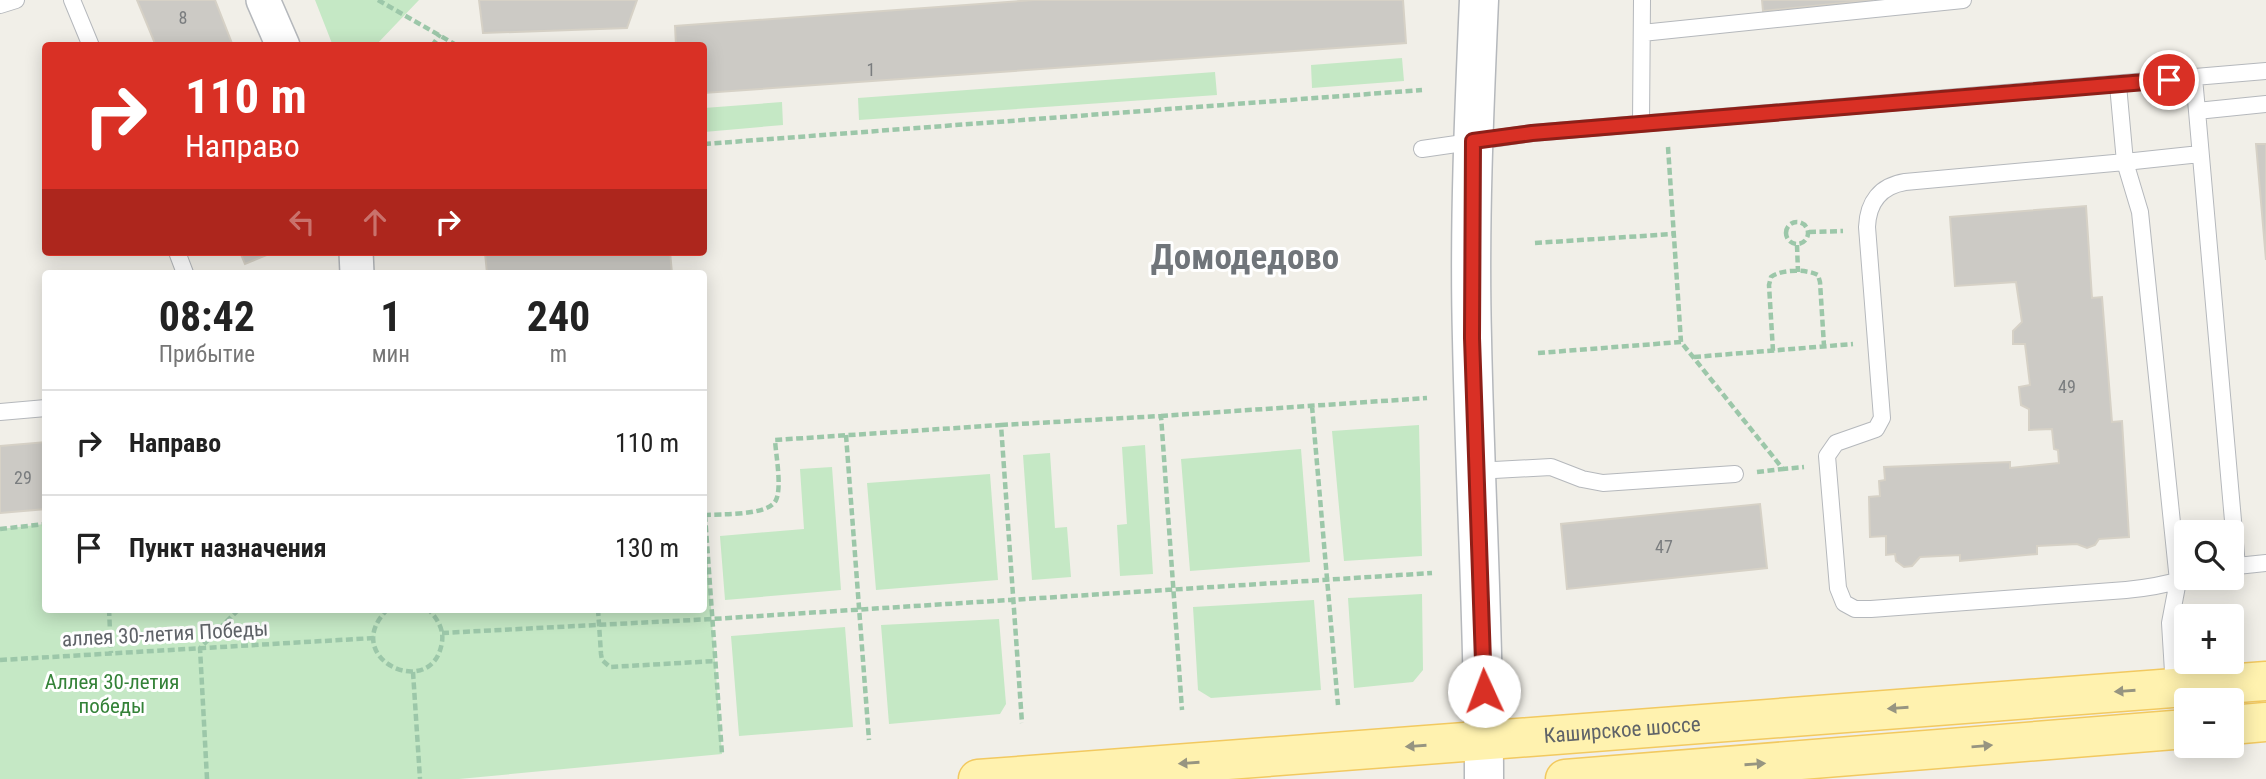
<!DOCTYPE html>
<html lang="ru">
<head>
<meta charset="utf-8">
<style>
	:root { --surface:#fff; --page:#f2f2f2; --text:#222; --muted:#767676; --line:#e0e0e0 }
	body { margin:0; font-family:"Roboto Condensed",sans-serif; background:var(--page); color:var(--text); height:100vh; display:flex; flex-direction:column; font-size:26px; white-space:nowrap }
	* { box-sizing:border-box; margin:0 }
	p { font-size:23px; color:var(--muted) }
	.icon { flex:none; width:38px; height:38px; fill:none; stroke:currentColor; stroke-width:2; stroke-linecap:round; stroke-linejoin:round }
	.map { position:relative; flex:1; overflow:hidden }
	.sheet { position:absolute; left:42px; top:270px; width:665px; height:343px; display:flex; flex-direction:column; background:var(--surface); border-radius:7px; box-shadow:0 4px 18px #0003 }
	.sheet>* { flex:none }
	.guide { position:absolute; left:42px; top:42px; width:665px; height:214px; border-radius:7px; box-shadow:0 4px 18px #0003; background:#d93025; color:#fff; overflow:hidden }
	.controls { position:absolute; left:2174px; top:520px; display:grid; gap:14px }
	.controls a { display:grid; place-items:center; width:70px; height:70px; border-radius:7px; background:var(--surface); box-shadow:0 4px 18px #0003; font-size:35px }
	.pin { position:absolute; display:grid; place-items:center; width:60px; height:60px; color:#fff; margin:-30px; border:4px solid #fff; border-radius:50%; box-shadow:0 2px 7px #0007 }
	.me { position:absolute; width:77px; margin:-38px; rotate:358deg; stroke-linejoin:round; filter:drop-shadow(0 0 5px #0008) }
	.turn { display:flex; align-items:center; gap:24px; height:147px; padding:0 28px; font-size:32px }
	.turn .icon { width:91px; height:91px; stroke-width:2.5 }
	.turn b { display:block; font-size:49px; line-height:60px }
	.lanes { display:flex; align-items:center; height:66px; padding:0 28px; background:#0003; justify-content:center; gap:35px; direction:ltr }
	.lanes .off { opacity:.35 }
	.eta { display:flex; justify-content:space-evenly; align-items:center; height:119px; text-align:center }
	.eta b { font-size:42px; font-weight:700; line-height:49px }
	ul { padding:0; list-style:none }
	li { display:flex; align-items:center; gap:21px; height:105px; padding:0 28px; border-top:2px solid var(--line) }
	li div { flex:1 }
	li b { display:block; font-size:26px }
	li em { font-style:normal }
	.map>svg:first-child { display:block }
	.green { fill:#c5e8c5 }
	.building { fill:#cccac5; stroke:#d6d1c6; stroke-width:2 }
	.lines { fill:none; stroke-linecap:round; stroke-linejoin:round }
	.service-casing { stroke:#b5b8bc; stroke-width:18 }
	.minor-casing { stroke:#b5b8bc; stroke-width:36 }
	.tertiary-casing { stroke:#b5b8bc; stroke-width:41 }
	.primary-casing { stroke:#f2c960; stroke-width:41 }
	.path { stroke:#9cc7a9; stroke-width:4.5; stroke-dasharray:7 3.5; stroke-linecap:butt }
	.service { stroke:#fff; stroke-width:16 }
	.minor { stroke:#fff; stroke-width:33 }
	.tertiary { stroke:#fff; stroke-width:38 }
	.primary { stroke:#fff2af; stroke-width:38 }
	.oneway { fill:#979581 }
	.route-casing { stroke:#8d1f18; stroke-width:18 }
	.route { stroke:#d93025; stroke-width:12 }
	.labels { text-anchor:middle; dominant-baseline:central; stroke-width:6; stroke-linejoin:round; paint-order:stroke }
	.number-label { font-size:18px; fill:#7a7d7f }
	.street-label { font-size:21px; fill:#5f6368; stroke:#fff }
	.park-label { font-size:21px; fill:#348238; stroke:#fff }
	.town-label { font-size:35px; font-weight:bold; fill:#70757a; stroke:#fff }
</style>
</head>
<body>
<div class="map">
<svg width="2266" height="779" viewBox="0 0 2266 779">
	<rect width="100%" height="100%" fill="#f1efe8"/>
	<path class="green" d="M315,0H419L376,45L333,46Z
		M1402,58L1404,81L1312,88L1311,65Z
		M1215,72L1217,95L859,120L858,98Z
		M782,102L783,125L704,132V108Z
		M1419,425L1422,556L1344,561L1332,431Z
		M1145,445L1153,574L1120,576L1117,525L1127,524L1122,447Z
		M1301,449L1310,562L1190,571L1181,459Z
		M1050,453L1055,528L1067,527L1071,577L1032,580L1023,455Z
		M832,467L841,590L725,600L720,536L804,529L800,469Z
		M990,474L998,580L876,590L867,483Z
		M704,515L722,754L459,779H0V529L45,524L46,609H704Z
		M1422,594L1423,670L1413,682L1354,688L1348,598Z
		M1314,600L1321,690L1211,698L1198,690L1193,607Z
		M999,619L1006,704L1000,714L889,724L881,625Z
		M845,627L853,727L739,736L731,636Z"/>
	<path class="building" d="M137,0H215L233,46H156Z
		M479,0H637L627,28L483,33Z
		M1034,0H1403L1406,43L704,93V46H676L675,26Z
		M1762,0H1873L1763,11Z
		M2256,144H2266V260Z
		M2086,206L2092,298L2102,297L2112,422L2122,421L2129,537L2099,539L2095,545L2087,548L2077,544L2037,546V554L1960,561V555L1920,557L1912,566L1904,567L1896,561L1895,554L1886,555V536L1870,537L1869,497L1880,496L1879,481L1885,480L1884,467L2010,462V468L2059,463L2058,450L2054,449L2052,429L2029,430V409L2021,405L2019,387L2030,385L2025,344H2013V331L2022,322L2016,282L1955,286L1950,217Z
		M240,252H274L245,264Z
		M670,252L672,273H487L485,253Z
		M46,442V509L0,513V446Z
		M1760,504L1767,568L1567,589L1561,524Z"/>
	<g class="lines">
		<g class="service-casing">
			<path id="service" d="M72,0L91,46
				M0,5L16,0
				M1642,33L1963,0
				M2194,78L2197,111
				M2118,85L2125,162L2200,154
				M1641,124L1642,0
				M1422,149L1532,133L2266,71
				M177,252L185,273
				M0,412L46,408
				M1476,471L1551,467L1582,479L1603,483L1735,474
				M2237,566L2266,563
				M2231,567L2237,566L2197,111L2266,104
				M2174,688L2170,623L2178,581L2140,212L2125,162L1905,182C1880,186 1868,202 1867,227L1882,418L1876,429L1836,443L1827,456L1838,588L1844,603L1855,609H1871L2126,590C2148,588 2168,584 2189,578"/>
		</g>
		<g class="minor-casing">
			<path id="minor" d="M263,0L283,46
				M356,252L357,273"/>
		</g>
		<g class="tertiary-casing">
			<path id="tertiary" d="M1479,0C1474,113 1469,226 1472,339C1475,486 1484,632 1484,779"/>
		</g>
		<g class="primary-casing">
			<g id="primary">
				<path d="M2231,725L2266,722"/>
				<path id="s1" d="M978,779L2266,681"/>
				<path d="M1565,779L2186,729"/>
			</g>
		</g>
		<path class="path" d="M378,0L458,46
			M432,46L440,34
			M704,144L1422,90
			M1668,147L1681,342
			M1786 233a11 11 0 1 1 22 0a11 11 0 1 1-22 0Z
			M1809,232L1843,231
			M1535,243L1673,234
			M1797,245L1798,272
			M1773,351L1769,285L1771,277C1781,269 1807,269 1818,275L1820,282L1824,346
			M1538,353L1681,342L1783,469L1804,467
			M1694,357L1853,344
			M1312,406L1338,705
			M1161,416L1427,398
			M1001,425L1161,416L1182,710
			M846,435L869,740
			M1757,472L1783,469
			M704,515C720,514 769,516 776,500C782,487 776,456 775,440L1001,425L1022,723
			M705,515L722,754
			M0,529L46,524
			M109,609L111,653
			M388,609C337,658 433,703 442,642C444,629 437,618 428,609
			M598,609L601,654L602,660L610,667L715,661
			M442,633L712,619L1432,573
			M0,660L374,638
			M413,672L420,779
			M207,779L200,648L239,609"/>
		<use href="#service" class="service"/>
		<use href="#minor" class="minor"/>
		<use href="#tertiary" class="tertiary"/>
		<use href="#primary" class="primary"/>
	</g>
	<defs><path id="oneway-solid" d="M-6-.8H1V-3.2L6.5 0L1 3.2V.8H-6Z" transform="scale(1.75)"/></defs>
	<g class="oneway">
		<use href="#oneway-solid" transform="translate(2125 691) rotate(176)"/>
		<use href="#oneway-solid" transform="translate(1898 708) rotate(176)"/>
		<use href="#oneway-solid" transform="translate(1416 746) rotate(176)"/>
		<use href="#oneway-solid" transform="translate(1982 746) rotate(-5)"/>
		<use href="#oneway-solid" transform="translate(1189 763) rotate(176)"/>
		<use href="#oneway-solid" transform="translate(1755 764) rotate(-4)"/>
	</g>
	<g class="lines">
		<g class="route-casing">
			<path id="route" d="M1484,691L1472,338L1473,141L1532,133L2169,80"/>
		</g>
		<use href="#route" class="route"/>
	</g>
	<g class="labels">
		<g class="number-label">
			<text x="183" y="17">8</text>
			<text x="871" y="69">1</text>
			<text x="2067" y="386">49</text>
			<text x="23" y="477">29</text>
			<text x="1664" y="546">47</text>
		</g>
		<g class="street-label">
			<text transform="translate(165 634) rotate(-3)">аллея 30-летия Победы</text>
			<text stroke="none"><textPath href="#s1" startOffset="646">Каширское шоссе</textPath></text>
		</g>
		<g class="park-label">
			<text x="112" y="682">Аллея 30-летия<tspan x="112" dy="24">победы</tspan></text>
		</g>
		<g class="town-label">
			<text x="1245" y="257">Домодедово</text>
		</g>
	</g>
</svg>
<div class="controls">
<a><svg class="icon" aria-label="search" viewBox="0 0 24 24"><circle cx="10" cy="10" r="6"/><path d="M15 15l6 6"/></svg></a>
<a>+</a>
<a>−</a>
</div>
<div class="pin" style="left:2169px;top:80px;background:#d93025"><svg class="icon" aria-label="arrive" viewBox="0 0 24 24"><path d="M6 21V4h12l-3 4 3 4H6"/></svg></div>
<svg class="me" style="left:1484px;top:691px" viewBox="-20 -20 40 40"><circle r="19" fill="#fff"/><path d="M0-13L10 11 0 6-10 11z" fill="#d93025"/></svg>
<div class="guide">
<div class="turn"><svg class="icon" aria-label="right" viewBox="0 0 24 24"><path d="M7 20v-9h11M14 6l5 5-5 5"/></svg><div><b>110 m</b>Направо</div></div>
<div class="lanes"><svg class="icon off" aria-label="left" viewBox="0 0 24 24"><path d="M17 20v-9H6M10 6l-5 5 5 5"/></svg><svg class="icon off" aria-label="ahead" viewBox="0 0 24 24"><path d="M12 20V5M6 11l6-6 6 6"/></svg><svg class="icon" aria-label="right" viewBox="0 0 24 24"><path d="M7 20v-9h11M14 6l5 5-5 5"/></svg></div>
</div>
<section class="sheet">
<div class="eta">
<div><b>08:42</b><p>Прибытие</p></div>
<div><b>1</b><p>мин</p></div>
<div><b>240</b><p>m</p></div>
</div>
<ul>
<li><svg class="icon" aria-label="right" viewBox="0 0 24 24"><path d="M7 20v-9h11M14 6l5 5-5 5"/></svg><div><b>Направо</b></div><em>110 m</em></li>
<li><svg class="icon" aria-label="arrive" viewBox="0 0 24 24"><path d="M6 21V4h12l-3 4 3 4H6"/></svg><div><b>Пункт назначения</b></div><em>130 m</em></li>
</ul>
</section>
</div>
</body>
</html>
